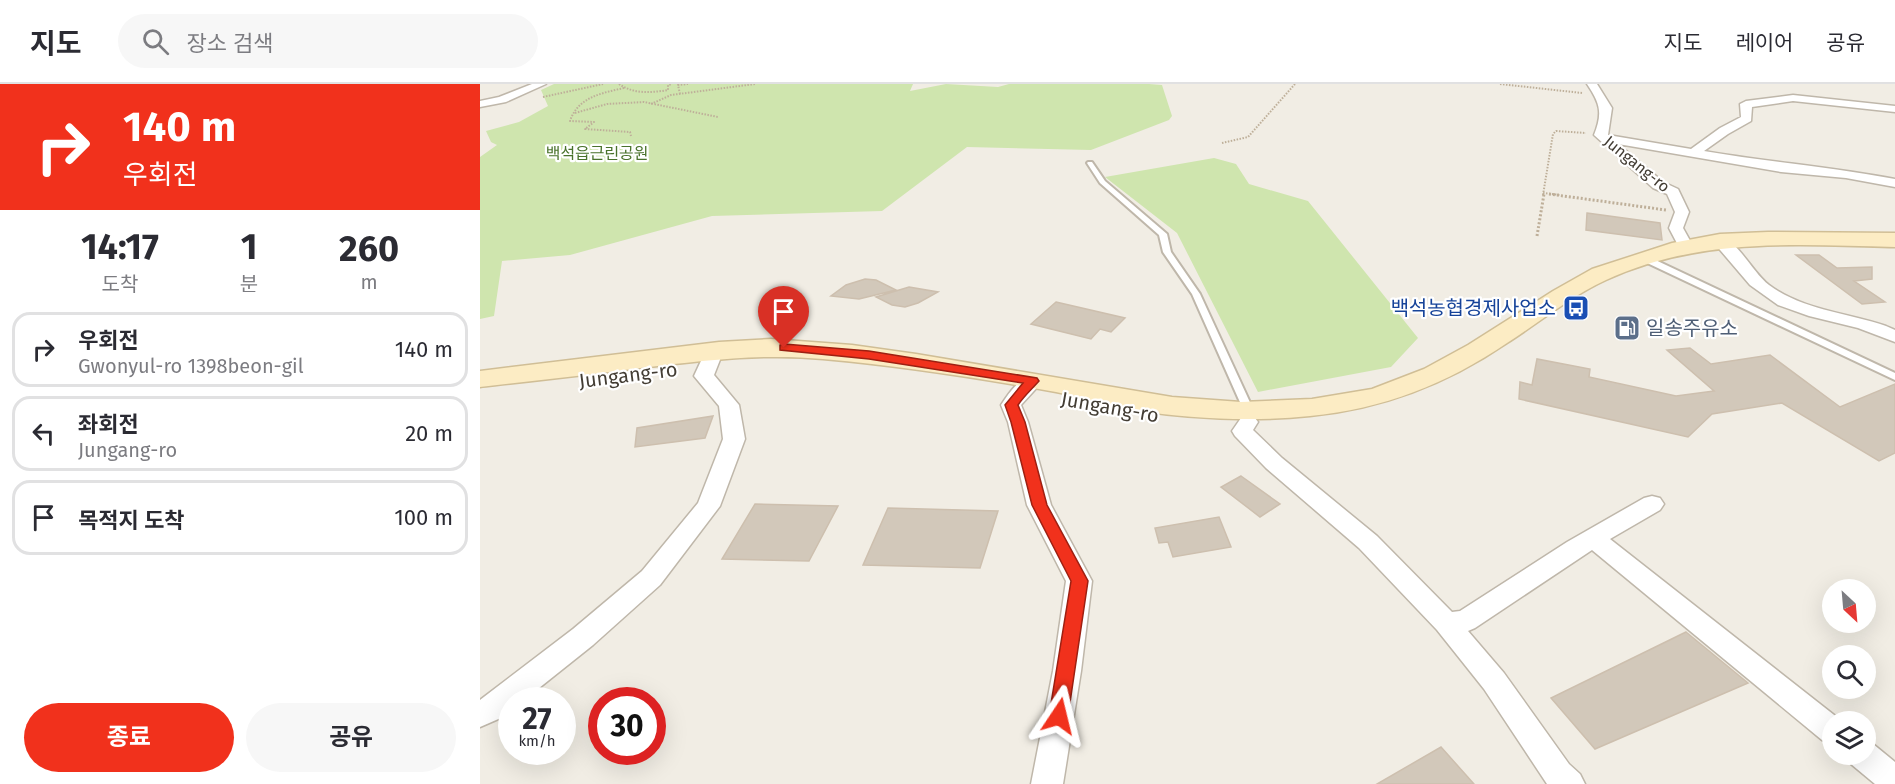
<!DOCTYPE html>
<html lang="ko">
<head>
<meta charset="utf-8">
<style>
	:root { --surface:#fff; --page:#f7f7f7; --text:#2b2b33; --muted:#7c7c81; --line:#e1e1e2; --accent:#f1311c }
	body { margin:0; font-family:"Fira Sans","Noto Sans KR",sans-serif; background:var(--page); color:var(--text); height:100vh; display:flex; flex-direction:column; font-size:22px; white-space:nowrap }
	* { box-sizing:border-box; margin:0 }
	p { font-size:20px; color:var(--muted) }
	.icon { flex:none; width:33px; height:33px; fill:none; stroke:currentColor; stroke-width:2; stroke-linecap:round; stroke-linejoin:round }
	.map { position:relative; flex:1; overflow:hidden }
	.details { display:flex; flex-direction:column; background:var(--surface); width:480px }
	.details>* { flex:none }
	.banner { background:#f1311c; color:#fff; overflow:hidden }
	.needle { width:39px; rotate:154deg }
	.fabs { position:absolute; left:1342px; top:495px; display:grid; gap:12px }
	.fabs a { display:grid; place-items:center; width:54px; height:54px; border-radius:50%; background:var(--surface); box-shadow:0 6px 24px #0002; font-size:30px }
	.speed { position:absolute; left:18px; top:603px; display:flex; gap:12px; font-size:30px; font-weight:700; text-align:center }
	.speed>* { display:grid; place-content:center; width:78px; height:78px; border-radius:50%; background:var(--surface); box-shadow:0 6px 24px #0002; line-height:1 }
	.speed small { font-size:15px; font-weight:400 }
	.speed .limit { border:9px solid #d22; background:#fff; color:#111 }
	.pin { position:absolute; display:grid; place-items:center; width:51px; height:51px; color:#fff; margin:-62px -26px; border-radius:50% 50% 50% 0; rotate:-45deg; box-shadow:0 0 6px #0007 }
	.pin .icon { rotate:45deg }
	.me { position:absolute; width:66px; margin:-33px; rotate:10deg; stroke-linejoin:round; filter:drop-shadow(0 0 4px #0008) }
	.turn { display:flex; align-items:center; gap:21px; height:126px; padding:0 24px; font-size:27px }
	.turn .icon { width:78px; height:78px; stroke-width:2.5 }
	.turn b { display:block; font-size:42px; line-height:51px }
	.eta { display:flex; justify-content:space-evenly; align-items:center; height:102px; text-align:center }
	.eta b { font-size:36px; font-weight:700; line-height:42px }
	.button { display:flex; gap:12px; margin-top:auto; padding:12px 24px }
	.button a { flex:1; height:69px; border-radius:36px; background:var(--accent); color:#fff; font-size:24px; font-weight:700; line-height:69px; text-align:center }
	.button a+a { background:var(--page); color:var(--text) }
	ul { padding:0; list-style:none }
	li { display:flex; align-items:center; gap:18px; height:75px; margin:0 12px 9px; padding:0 12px; border:3px solid var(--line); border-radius:18px }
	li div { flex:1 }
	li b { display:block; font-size:22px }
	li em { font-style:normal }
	header { display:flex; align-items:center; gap:36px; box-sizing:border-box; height:84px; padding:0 30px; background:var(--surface); border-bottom:2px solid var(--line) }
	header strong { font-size:28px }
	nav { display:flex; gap:33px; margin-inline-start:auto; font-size:21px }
	.search { width:420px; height:54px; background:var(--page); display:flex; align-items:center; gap:15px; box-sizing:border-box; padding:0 21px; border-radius:33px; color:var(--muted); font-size:22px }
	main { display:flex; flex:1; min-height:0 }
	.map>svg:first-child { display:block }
	.green { fill:#cfe5ae }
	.building { fill:#d2c8ba; stroke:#cdbfae; stroke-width:1.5 }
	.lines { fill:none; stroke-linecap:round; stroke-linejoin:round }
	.lane-casing { stroke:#bfb7aa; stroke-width:4 }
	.street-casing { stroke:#bfb7aa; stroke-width:3 }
	.secondary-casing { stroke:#d0be96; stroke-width:3 }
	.path-far1 { stroke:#beaf99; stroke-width:2; stroke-dasharray:1.5 1.5; stroke-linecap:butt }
	.path { stroke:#beaf99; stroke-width:3; stroke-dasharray:2 2; stroke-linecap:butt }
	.lane { fill:#fff; fill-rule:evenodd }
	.street { fill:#fff; fill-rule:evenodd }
	.secondary { fill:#fcecc4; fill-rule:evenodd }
	.route { fill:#f1311c; stroke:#9d2012; stroke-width:1.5 }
	.labels { text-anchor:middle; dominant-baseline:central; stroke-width:4.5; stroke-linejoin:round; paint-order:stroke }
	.far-park-label { font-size:16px; fill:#49722b; stroke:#fff }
	.far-street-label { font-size:16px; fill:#433d34; stroke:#fff }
	.transit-label { font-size:20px; fill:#164399; stroke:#fff; text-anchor:end }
	.service-label { font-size:20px; fill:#4e5e75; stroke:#fff; text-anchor:start }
	.street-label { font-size:20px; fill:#433d34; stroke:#fff }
</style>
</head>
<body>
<header>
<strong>지도</strong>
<div class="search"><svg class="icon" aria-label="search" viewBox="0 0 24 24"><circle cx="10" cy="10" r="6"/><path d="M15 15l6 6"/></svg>장소 검색</div>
<nav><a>지도</a><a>레이어</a><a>공유</a></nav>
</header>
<main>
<section class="details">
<div class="banner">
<div class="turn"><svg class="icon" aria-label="right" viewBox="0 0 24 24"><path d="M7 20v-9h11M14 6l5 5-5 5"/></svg><div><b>140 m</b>우회전</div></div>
</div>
<div class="eta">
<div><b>14:17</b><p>도착</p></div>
<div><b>1</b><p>분</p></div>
<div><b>260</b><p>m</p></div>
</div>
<ul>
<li><svg class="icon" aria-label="right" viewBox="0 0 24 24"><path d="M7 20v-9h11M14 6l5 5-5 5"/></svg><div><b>우회전</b><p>Gwonyul-ro 1398beon-gil</p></div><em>140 m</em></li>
<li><svg class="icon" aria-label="left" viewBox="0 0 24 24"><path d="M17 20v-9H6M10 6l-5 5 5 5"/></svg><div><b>좌회전</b><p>Jungang-ro</p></div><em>20 m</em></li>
<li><svg class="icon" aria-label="arrive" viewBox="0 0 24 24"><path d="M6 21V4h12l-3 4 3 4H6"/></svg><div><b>목적지 도착</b></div><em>100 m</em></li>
</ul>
<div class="button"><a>종료</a><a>공유</a></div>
</section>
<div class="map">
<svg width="1415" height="700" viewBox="0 0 1415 700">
	<rect width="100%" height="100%" fill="#f1ede4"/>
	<path class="green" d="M74,0H433L430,7L466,0L518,3L529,0H669L682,1L692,32L689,36L611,66L487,63L402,127L232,132L90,171L22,177L14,232L0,235V73L17,61L11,58L6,47L39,38L68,22L61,6Z
		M734,74L756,80L769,100L828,117L938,254L911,283L778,308L697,149L625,93Z"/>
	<path class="building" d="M1107,129L1180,139L1182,156L1106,146Z
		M1316,171H1339L1357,184L1392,183V195L1374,197L1405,218L1382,220Z
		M385,195L396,196L416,206L379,215L351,212L366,201Z
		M429,203L458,208L438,219L425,223L412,221L396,213Z
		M576,218L645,234L631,248L620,245L611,255L551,240Z
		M1210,264L1231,280L1290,271L1360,323L1415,300V369L1399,377L1302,319L1232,330L1208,353L1039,315L1040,298L1052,301L1057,275L1110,285L1109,293L1196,312L1234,307L1187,266Z
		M233,332L225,354L155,363L157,344Z
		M761,392L800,420L780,433L741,403Z
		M275,420L358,422L329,477L242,475Z
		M408,424L518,427L500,484L383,481Z
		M739,433L751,463L693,473L688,458L679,459L675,444Z
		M1206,548L1268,599L1115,665L1071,614Z
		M961,663L994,700H897Z"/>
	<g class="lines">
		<g class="lane-casing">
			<path id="lane" d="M608,78H612L625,97L687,150L691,168L720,210L773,325L772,334H764L763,325L712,210L683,168L679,151L620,99L607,79Z
				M1163,173H1169L1415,289V296L1163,177Z"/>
		</g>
		<g class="street-casing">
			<path id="street" d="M52,0H66L26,18L0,23V17L19,13Z
				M1107,0H1117L1132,24L1128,51L1211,65L1240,44L1261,33L1260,20L1266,17L1313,11L1415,22V28L1313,17L1272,23L1271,37L1248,50L1224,67C1288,78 1352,83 1415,95V103L1366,94L1301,88L1138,60L1183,98L1198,105L1209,128L1203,144L1213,162L1210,165H1200L1189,144L1195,128L1187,110L1173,104L1114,51C1123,29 1120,19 1107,0Z
				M1240,152C1258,157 1273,189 1289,201C1322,226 1368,229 1406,242L1415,246V258L1378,244L1329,232L1298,221L1270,201L1235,160L1232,157Z
				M234,262L241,264L243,268L234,291L259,321L265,355L240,422L180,501L113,561L44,616H32V626L23,633L0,643V616L93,545L162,487L218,419L243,355L239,322L214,292L227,264Z
				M553,291L560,293L563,297L541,321L548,338L571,421L612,497L601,587L583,700H551L573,587L586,497L547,421L528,338L521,321C529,309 538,295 553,291Z
				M768,332L775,334L778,338L773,346L802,374L897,452L972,528L980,527L1087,458L1164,414L1172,412L1180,414L1184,420L1180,426L1130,455L1363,638H1353V660L1342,656L1112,466L995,544L988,547L1024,589L1089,680L1100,690L1105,700H1067L1004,605L957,546L879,464L786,384L755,352L752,347L761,334Z
				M1386,658L1393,660L1415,678V700H1395L1371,680L1367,670H1386Z"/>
		</g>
		<g class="secondary-casing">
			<path id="secondary" d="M1288,148L1415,149V163C1317,161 1218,153 1126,196C1091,212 1060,238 1027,259C967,300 903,325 830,332C772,338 712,335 654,326C628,321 602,313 576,308C499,294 421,282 343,275C281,269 222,277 160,284C107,291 53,297 0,303V287L239,258L291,255L372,261L436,270L692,313L761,318L832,315L892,305L944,285L988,261L1073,207L1112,185L1192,159L1240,150Z"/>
		</g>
		<path class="path-far1" d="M139,0C153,10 171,9 188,6V1L192,0
			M1020,0L1102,9
			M144,4C122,9 98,13 90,37L114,38L105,45L150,48L151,52
			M200,10L198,1L208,0
			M63,13L123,0
			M171,20L191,11L275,0
			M95,29L127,20L164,18L238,33
			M742,59L768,53L815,0
			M1063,109L1080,111
			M1063,111L1073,50L1076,47L1106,49"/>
		<path class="path" d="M1069,110L1186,126
			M1057,152L1064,110"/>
		<use href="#lane" class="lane"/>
		<use href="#street" class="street"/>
		<use href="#secondary" class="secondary"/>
	</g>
	<path class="route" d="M304,260L389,267L557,294L559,297C552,305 544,312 538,321L545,338L567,421L608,497L588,632L585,638L579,640L572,638L569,632L591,497L552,421L531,338L525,321L543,299L389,275L300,266V261Z"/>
	<defs>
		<g id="bus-square" transform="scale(1.35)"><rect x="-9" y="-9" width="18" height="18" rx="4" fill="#1a4fb4" stroke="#fff"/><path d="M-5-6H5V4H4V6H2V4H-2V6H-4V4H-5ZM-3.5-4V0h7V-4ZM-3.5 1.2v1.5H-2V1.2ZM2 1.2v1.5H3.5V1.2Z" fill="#fff"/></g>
		<g id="fuel-square" transform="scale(1.35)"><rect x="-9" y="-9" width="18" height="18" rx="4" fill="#5c6f8a" stroke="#fff"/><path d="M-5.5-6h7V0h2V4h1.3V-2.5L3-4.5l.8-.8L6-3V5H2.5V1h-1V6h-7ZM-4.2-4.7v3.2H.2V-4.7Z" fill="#fff"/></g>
	</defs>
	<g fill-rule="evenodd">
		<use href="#bus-square" x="1096" y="224"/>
		<use href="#fuel-square" x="1147" y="244"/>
	</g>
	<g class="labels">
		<g class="far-park-label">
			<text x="117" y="69">백석읍근린공원</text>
		</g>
		<g class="far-street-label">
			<text transform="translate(1157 80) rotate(39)">Jungang-ro</text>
		</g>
		<g class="transit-label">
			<text x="1076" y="224">백석농협경제사업소</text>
		</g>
		<g class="service-label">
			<text x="1166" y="244">일송주유소</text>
		</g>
		<g class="street-label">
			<text transform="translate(148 291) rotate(-7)">Jungang-ro</text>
			<text transform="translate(630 323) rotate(10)">Jungang-ro</text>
		</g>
	</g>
</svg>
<div class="fabs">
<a><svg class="needle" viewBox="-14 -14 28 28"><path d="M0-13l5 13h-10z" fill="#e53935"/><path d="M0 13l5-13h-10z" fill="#7c7c81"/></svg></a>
<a><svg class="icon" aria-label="search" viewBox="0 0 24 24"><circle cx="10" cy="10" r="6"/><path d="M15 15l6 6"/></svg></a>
<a><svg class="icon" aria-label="layers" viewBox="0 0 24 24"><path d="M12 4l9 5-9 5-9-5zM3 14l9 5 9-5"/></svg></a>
</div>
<div class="speed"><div>27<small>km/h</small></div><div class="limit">30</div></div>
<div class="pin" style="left:304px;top:264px;background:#d93025"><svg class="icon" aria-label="arrive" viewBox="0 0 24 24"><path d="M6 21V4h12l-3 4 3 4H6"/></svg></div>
<svg class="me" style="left:579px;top:632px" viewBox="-20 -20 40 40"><path d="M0-17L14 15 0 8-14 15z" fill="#f1311c" stroke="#fff" stroke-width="4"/></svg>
</div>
</main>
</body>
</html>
